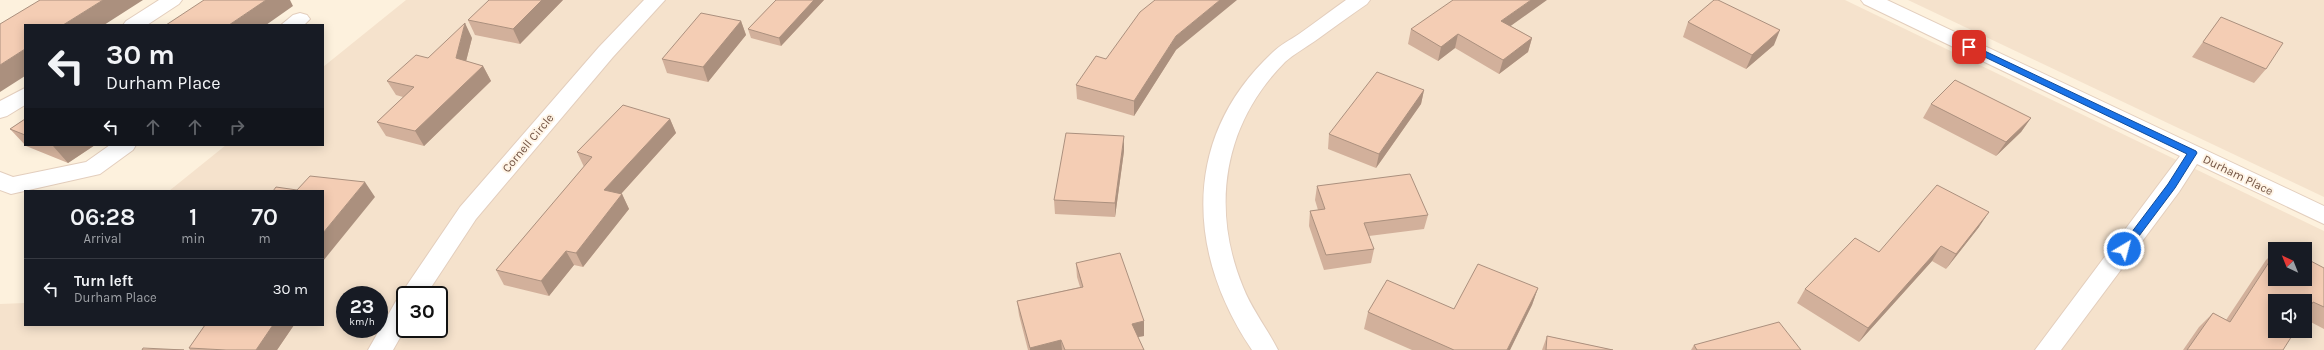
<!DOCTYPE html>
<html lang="en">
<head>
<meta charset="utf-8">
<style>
	:root { --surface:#171b24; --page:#242831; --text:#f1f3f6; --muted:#9ea1a6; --line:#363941 }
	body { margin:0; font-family:Karla,sans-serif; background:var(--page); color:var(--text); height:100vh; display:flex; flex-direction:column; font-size:15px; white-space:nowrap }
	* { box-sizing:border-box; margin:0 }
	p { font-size:13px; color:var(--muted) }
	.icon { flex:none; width:22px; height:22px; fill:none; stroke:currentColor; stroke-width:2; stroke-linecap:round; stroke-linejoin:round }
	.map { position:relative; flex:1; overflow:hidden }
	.side { position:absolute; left:24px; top:190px; width:300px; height:136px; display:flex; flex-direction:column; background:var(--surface); border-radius:0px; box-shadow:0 2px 10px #0003 }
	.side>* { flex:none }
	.top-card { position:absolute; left:24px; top:24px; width:300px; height:122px; border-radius:0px; box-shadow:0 2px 10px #0003; background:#171b24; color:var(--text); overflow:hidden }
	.needle { width:26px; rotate:317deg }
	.controls { position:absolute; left:2268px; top:242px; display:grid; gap:8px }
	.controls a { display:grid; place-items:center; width:44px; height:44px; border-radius:0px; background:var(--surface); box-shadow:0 2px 10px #0003; font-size:20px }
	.speed { position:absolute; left:336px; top:286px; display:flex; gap:8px; font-size:20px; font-weight:700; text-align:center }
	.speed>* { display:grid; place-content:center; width:52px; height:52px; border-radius:50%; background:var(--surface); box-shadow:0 2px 10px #0003; line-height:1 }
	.speed small { font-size:10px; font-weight:400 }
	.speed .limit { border:2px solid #111; border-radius:6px; background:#fff; color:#111 }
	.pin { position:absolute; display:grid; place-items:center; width:34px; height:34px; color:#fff; margin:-17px; border-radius:8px; box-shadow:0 2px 6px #0006 }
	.me { position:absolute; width:44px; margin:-22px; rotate:37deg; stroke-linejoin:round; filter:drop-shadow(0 0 3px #0008) }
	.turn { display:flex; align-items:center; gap:14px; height:84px; padding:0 16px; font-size:18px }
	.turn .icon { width:52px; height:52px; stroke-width:2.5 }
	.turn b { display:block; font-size:28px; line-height:34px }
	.lanes { display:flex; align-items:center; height:38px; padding:0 16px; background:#0003; justify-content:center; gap:20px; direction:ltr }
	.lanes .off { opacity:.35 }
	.eta { display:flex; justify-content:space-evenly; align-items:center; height:68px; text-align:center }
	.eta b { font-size:24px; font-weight:600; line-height:28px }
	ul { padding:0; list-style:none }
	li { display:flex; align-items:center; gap:12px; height:60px; padding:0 16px; border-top:1px solid var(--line) }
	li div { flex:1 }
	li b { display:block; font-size:15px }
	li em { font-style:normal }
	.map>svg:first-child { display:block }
	.residential { fill:#f5e2cc; fill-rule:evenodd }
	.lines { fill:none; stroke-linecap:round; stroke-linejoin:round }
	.minor-casing { stroke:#e3cebd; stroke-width:2 }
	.minor { fill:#fff; fill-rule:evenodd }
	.wall { fill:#d2b09b }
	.shaded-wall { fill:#ab907e }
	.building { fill:#f4cdb4; stroke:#ab907e }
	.route { fill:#1a73e8; stroke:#114b97 }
	.labels { text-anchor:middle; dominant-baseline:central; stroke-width:4; stroke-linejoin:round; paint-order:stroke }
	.street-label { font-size:12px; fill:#745545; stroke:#fff4e5 }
</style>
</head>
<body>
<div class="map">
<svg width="2324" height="350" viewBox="0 0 2324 350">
	<rect width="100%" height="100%" fill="#fdf1dd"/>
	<path class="residential" d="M406,0H1845L2324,231V350H0V304L25,303V325H323V191H169L226,145H323V67ZM2275,249H2305V279H2275ZM345,295H379V329H345ZM405,295H439V329H405ZM2275,301H2305V331H2275Z
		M1908,0H2324V197Z"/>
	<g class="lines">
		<g class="minor-casing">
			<path id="minor" d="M159,0H182L179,4L147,25H123L126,21Z
				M644,0H665L613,57L476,219L426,295H405V329L393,350H368L396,301L403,299L401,295L405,288L460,207L599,47Z
				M1346,0H1370L1367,4C1349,16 1332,29 1315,41C1305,48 1294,54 1285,62C1224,123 1210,207 1243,287C1252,310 1267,328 1278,350H1252C1186,253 1182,137 1272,53C1280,45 1290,40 1299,34C1315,23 1330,11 1346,0Z
				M1861,0H1887L2324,206V224L2197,164L2179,192L2061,350H2035L2180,156L1864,4Z
				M300,13L307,15L310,19L304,25H281L293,15Z
				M25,88V105L7,116L0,118V101Z
				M110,145H136L133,150L100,174L11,194L0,190V172L13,177L86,162Z"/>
		</g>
		<use href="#minor" class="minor"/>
	</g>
	<path class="wall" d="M563,0L520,44L475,35L468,20Z
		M776,0H824L781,46L751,38L748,29Z
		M2221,17L2266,69L2254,83L2192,57Z
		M741,21L746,35L708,82L667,73L662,59Z
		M1688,22L1774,45L1746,69L1683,37Z
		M1511,26L1532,38L1528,52L1499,74L1455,48L1438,61L1408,44L1411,29Z
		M472,38L466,61L483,66L491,81L424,146L386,136L377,122L403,97L396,95L387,81L428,58Z
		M1176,50L1134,116L1077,99L1076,85Z
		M1424,90L1421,104L1376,168L1328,149L1329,134Z
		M1931,104L2031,118L2021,132L1996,156L1923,118Z
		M25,119V145H95L68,163L26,146L10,129Z
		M670,119L676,133L621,194H622L629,209L583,267L574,265L549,296L504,285L496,270L584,167L577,152Z
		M1124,151L1115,217L1055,214L1054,200Z
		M1317,186L1428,215L1424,229L1369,236L1374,249L1371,263L1324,270L1309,226L1310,211L1318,210L1315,200Z
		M1979,227L1946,269L1932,261L1859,342L1797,303L1805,289L1879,252Z
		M2275,251V279L2324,268V329L2305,319V301L2283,350H2183L2199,327L2213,313L2226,320L2266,260Z
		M1076,263L1144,321V336L1138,337L1144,350H1028L1019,315L1017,301L1080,287L1077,277Z
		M1538,288L1532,305L1510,350H1412L1364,329L1368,312L1454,309Z
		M205,325H294L277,350H190L189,348Z
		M1547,336L1613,350H1542Z
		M1694,345L1801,350H1691Z"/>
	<path class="shaded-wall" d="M103,0H143L104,25H63Z
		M266,0H290L293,6L266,25H229Z
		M542,0H563L520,44L513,29Z
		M814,0H824L781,46L779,38Z
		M1220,0H1237L1176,50L1134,116V101L1176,36Z
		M1531,0H1547L1498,35L1501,21Z
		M741,21L746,35L708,82L703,67Z
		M465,23L472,38L463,73L456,58Z
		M1780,30L1774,45L1746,69L1752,55Z
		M1458,34L1455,48L1438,61L1441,47Z
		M1532,38L1528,52L1499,74L1503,60Z
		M25,49V76L0,92V65Z
		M483,66L491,81L424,146L415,131Z
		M1424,90L1421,104L1376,168L1379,154Z
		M2031,118L2021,132L1996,156L2006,142Z
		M670,119L676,133L611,205L604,190Z
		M1124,136V151L1115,217V203Z
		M55,145H95L68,163L53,146Z
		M365,182L375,197L323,261V233Z
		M622,194L629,209L583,267L576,253Z
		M1989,212L1979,227L1946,269L1956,254Z
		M1941,246L1932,261L1859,342L1868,328Z
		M566,251L574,265L549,296L541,281Z
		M1538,288L1532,305L1510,350H1507Z
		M1144,321V336L1132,338V324Z
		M273,325H294L277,350H256Z
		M1061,340L1062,350H1030V348Z"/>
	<path class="building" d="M40,0H103L63,25H25V49L0,65V24Z
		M204,0H266L229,25H166Z
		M489,0H542L513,29L468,20Z
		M776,0H814L779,38L748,29Z
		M1155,0H1220L1176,36L1134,101L1076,85L1096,56L1106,59L1140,12Z
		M1453,0H1531L1501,21L1532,38L1503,60L1458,34L1441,47L1411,29Z
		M1714,0H1718L1780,30L1752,55L1688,22Z
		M701,13L741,21L703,67L662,59Z
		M2221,17L2283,43L2266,69L2203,42Z
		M465,23L456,58L483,66L415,131L377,122L414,87L387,81L416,55L428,58Z
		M1377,72L1424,90L1379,154L1329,134Z
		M1955,80L2031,118L2006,142L1931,104Z
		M623,105L670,119L604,190L622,194L576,253L566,251L541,281L496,270L592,157L577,152Z
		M25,119V135L10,129Z
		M1066,133L1124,136L1115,203L1054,200Z
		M1410,174L1428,215L1364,223L1374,249L1326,255L1310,211L1325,209L1317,186Z
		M310,176L365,182L323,233V191H273L276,187L297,190Z
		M1937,185L1989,212L1956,254L1941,246L1868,328L1805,289L1855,238L1879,252Z
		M2280,246L2286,249H2278Z
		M1120,253L1144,321L1132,324L1144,350H1065L1061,340L1030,348L1017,301L1083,287L1076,263Z
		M2275,253V279H2305V258L2324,268V307L2313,302L2305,315V301H2275V331H2295L2283,350H2187L2213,313L2230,322Z
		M1478,264L1538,288L1507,350H1454L1368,312L1387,280L1454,309Z
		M1779,322L1801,350H1697L1694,345Z
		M205,325H273L256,350H226L189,348Z
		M1547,336L1613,350H1546Z
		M143,348L184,350H142Z"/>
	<path class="route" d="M1966,45H1972L2196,151L2197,153L2175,188L2127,252H2120L2119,249L2168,184L2187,154L1966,48Z"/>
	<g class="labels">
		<g class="street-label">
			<text transform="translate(528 143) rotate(-50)">Cornell Circle</text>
			<text transform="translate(2238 175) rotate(26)">Durham Place</text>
		</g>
	</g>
</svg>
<div class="controls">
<a><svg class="needle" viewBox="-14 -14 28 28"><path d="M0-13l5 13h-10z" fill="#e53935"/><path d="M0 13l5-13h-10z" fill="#9ea1a6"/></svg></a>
<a><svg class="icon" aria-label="sound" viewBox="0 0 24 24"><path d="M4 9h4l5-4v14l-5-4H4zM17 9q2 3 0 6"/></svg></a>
</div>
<div class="speed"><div>23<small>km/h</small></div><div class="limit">30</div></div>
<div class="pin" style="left:1969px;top:47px;background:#d93025"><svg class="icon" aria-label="arrive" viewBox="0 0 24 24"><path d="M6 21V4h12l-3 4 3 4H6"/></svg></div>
<svg class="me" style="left:2124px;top:249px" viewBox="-20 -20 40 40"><circle r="17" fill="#1a73e8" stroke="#fff" stroke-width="3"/><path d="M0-11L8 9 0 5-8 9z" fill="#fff"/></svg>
<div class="top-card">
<div class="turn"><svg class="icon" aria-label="left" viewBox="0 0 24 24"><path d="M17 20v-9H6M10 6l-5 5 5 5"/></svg><div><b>30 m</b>Durham Place</div></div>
<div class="lanes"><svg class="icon" aria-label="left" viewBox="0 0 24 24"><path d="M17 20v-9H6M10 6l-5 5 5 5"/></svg><svg class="icon off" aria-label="ahead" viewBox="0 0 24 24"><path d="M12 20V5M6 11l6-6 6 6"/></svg><svg class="icon off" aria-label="ahead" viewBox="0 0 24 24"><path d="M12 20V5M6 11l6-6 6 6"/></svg><svg class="icon off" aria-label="right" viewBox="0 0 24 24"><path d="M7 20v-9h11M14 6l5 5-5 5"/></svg></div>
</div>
<section class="side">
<div class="eta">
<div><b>06:28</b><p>Arrival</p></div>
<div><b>1</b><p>min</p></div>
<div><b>70</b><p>m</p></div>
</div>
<ul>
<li><svg class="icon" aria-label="left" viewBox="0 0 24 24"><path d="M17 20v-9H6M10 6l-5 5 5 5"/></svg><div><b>Turn left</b><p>Durham Place</p></div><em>30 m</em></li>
</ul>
</section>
</div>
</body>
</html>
